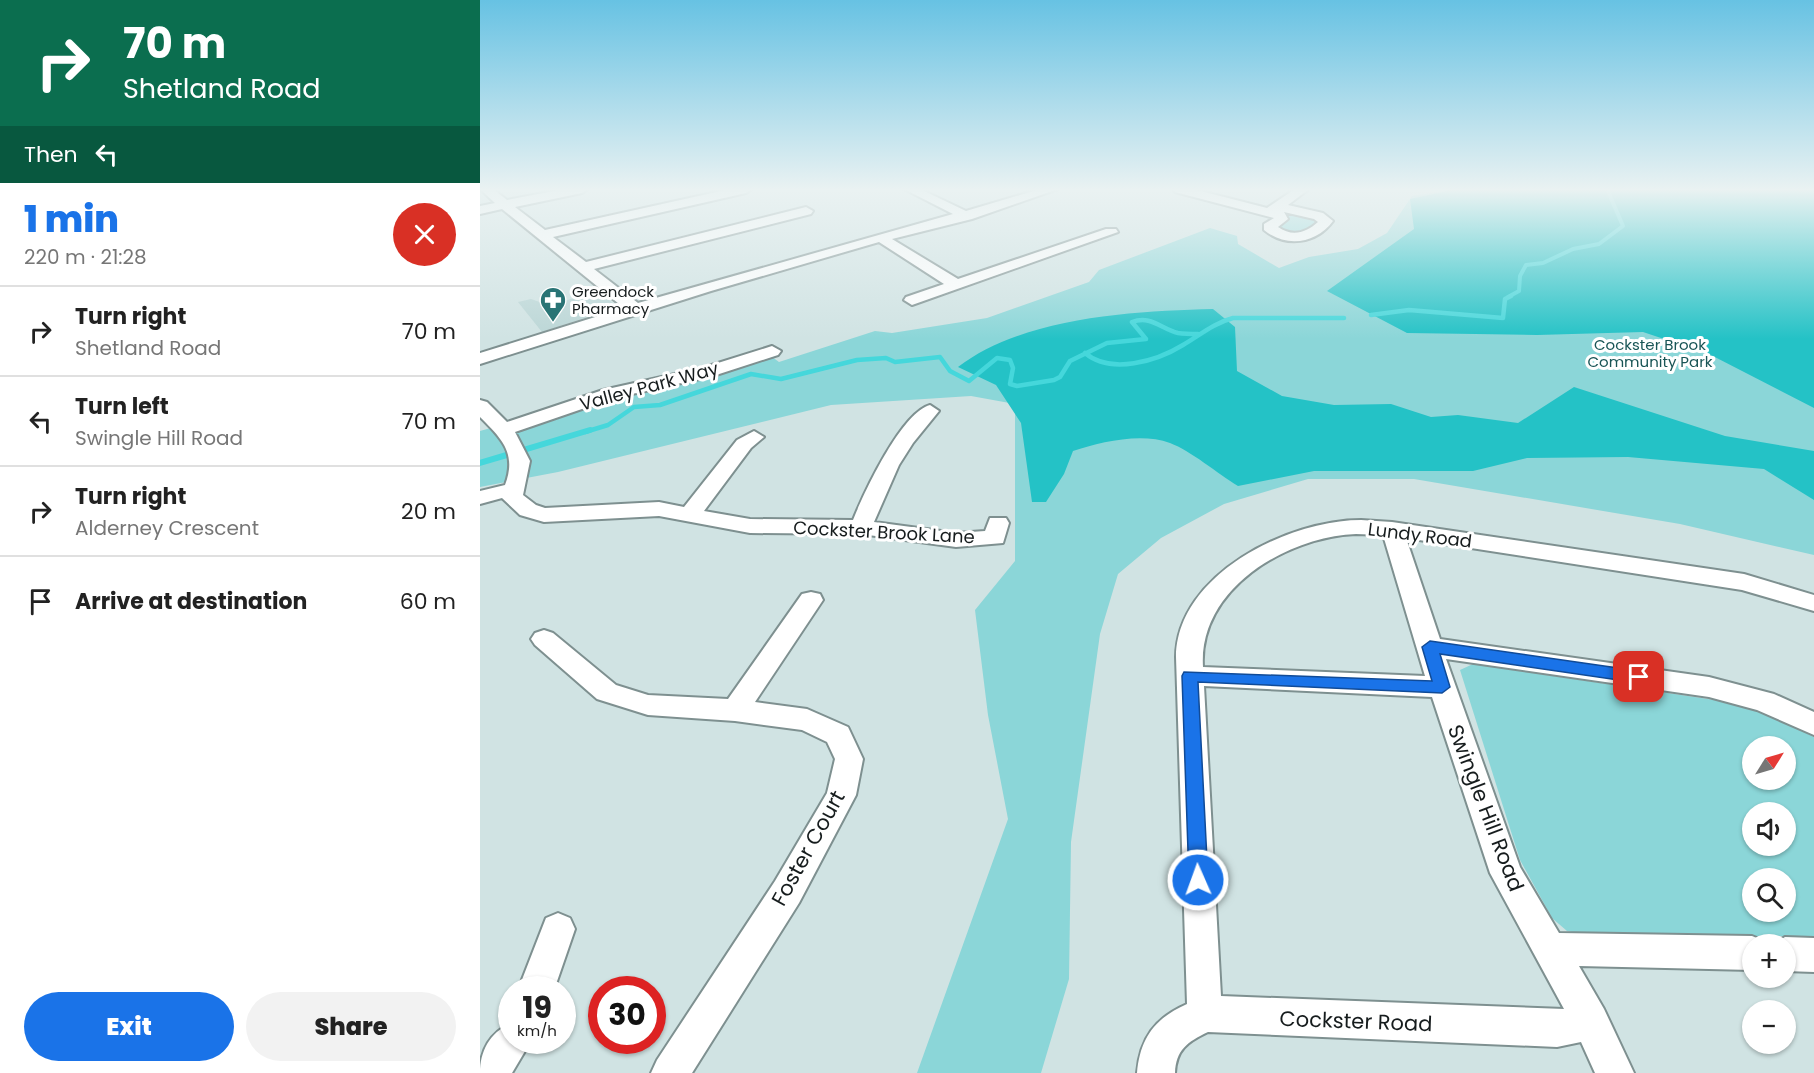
<!DOCTYPE html>
<html lang="en">
<head>
<meta charset="utf-8">
<style>
	:root { --surface:#fff; --page:#f2f2f2; --text:#222; --muted:#767676; --line:#e0e0e0; --accent:#1a73e8 }
	body { margin:0; font-family:Poppins,sans-serif; background:var(--page); color:var(--text); height:100vh; display:flex; flex-direction:column; font-size:22px; white-space:nowrap }
	* { box-sizing:border-box; margin:0 }
	p { font-size:20px; color:var(--muted) }
	.icon { flex:none; width:33px; height:33px; fill:none; stroke:currentColor; stroke-width:2; stroke-linecap:round; stroke-linejoin:round }
	.map { position:relative; flex:1; overflow:hidden }
	.panel { display:flex; flex-direction:column; background:var(--surface); width:480px }
	.panel>* { flex:none }
	.top-card { background:#0b6e4f; color:#fff; overflow:hidden }
	.needle { width:39px; rotate:53deg }
	.buttons { position:absolute; left:1262px; top:736px; display:grid; gap:12px }
	.buttons a { display:grid; place-items:center; width:54px; height:54px; border-radius:50%; background:var(--surface); box-shadow:0 2px 4px #0004; font-size:30px }
	.speed { position:absolute; left:18px; top:976px; display:flex; gap:12px; font-size:30px; font-weight:700; text-align:center }
	.speed>* { display:grid; place-content:center; width:78px; height:78px; border-radius:50%; background:var(--surface); box-shadow:0 2px 4px #0004; line-height:1 }
	.speed small { font-size:15px; font-weight:400 }
	.speed .limit { border:9px solid #d22; background:#fff; color:#111 }
	.pin { position:absolute; display:grid; place-items:center; width:51px; height:51px; color:#fff; margin:-26px; border-radius:12px; box-shadow:0 3px 9px #0006 }
	.me { position:absolute; width:66px; margin:-33px; rotate:358deg; stroke-linejoin:round; filter:drop-shadow(0 0 4px #0008) }
	.turn { display:flex; align-items:center; gap:21px; height:126px; padding:0 24px; font-size:27px }
	.turn .icon { width:78px; height:78px; stroke-width:2.5 }
	.turn b { display:block; font-size:42px; line-height:51px }
	.then { display:flex; align-items:center; height:57px; padding:0 24px; background:#0003; gap:12px; font-size:22px }
	.round { display:grid; place-items:center; flex:none; width:63px; height:63px; border-radius:32px; background:var(--page) }
	.summary { display:flex; align-items:center; justify-content:space-between; height:102px; padding:0 24px }
	h1 { font-size:36px; font-weight:800; line-height:45px; color:var(--accent) }
	.primary-button { display:flex; gap:12px; margin-top:auto; padding:12px 24px }
	.primary-button a { flex:1; height:69px; border-radius:36px; background:var(--accent); color:#fff; font-size:24px; font-weight:800; line-height:69px; text-align:center }
	.primary-button a+a { background:var(--page); color:var(--text) }
	ul { padding:0; list-style:none }
	li { display:flex; align-items:center; gap:18px; height:90px; padding:0 24px; border-top:2px solid var(--line) }
	li div { flex:1 }
	li b { display:block; font-size:22px }
	li em { font-style:normal }
	main { display:flex; flex:1; min-height:0 }
	.map>svg:first-child { display:block }
	.built { fill:#bbd6d6 }
	.green { fill:#8bd6d8; fill-rule:evenodd }
	.forest { fill:#24c2c6 }
	.lines { fill:none; stroke-linecap:round; stroke-linejoin:round }
	.stream-far2 { stroke:#45d7db; stroke-width:4 }
	.stream-far1 { stroke:#45d7db; stroke-width:4.5 }
	.stream { stroke:#45d7db; stroke-width:6 }
	.minor-casing { stroke:#7e9090; stroke-width:4 }
	.minor { fill:#fff; fill-rule:evenodd }
	.route { fill:#1a73e8; stroke:#114b97; stroke-width:1.5 }
	.labels { text-anchor:middle; dominant-baseline:central; stroke-width:6; stroke-linejoin:round; paint-order:stroke }
	.far-poi-label { font-size:15px; fill:#161c1d; stroke:#fff; text-anchor:start }
	.far-park-label { font-size:15px; fill:#195556; stroke:#fff }
	.street-label { font-size:18px; fill:#161c1d; stroke:#fff }
	.near-street-label { font-size:21px; fill:#161c1d; stroke:#fff }
</style>
</head>
<body>
<main>
<section class="panel">
<div class="top-card">
<div class="turn"><svg class="icon" aria-label="right" viewBox="0 0 24 24"><path d="M7 20v-9h11M14 6l5 5-5 5"/></svg><div><b>70 m</b>Shetland Road</div></div>
<div class="then">Then<svg class="icon" aria-label="left" viewBox="0 0 24 24"><path d="M17 20v-9H6M10 6l-5 5 5 5"/></svg></div>
</div>
<div class="summary"><div><h1>1 min</h1><p>220 m · 21:28</p></div><a class="round" style="background:#d93025;color:#fff"><svg class="icon" aria-label="close" viewBox="0 0 24 24"><path d="M6 6l12 12M18 6L6 18"/></svg></a></div>
<ul>
<li><svg class="icon" aria-label="right" viewBox="0 0 24 24"><path d="M7 20v-9h11M14 6l5 5-5 5"/></svg><div><b>Turn right</b><p>Shetland Road</p></div><em>70 m</em></li>
<li><svg class="icon" aria-label="left" viewBox="0 0 24 24"><path d="M17 20v-9H6M10 6l-5 5 5 5"/></svg><div><b>Turn left</b><p>Swingle Hill Road</p></div><em>70 m</em></li>
<li><svg class="icon" aria-label="right" viewBox="0 0 24 24"><path d="M7 20v-9h11M14 6l5 5-5 5"/></svg><div><b>Turn right</b><p>Alderney Crescent</p></div><em>20 m</em></li>
<li><svg class="icon" aria-label="arrive" viewBox="0 0 24 24"><path d="M6 21V4h12l-3 4 3 4H6"/></svg><div><b>Arrive at destination</b></div><em>60 m</em></li>
</ul>
<div class="primary-button"><a>Exit</a><a>Share</a></div>
</section>
<div class="map">
<svg width="1334" height="1073" viewBox="0 0 1334 1073">
	<rect width="100%" height="100%" fill="#d0e3e3"/>
	<path class="built" d="M116,290L138,307L62,332L38,302L51,299L71,306Z"/>
	<path class="green" d="M977,189H1334V555L1200,524L934,479H828L744,504L681,538L638,574L620,634L591,842L589,979L561,1073H437L528,819L508,715L495,610L535,561V404L491,396L351,405L78,472L0,487V431L284,351L299,362L395,331L412,333L507,318L609,282L619,270L730,228L757,236L758,244L799,268L829,257L878,249L907,233L932,196Z
		M797,208L833,216L838,220L825,231L810,235L792,225L802,219Z
		M993,664L1261,704L1296,718L1334,737V936H1111L1087,931L1072,918L1040,860L980,670ZM1272,747H1305V780H1272ZM1272,813H1305V846H1272ZM1272,879H1305V912H1272Z"/>
	<path class="forest" d="M977,189H1334V408L1229,354L1163,332L1057,335L927,333L847,291L934,229L930,199Z
		M733,309L755,327L757,371L802,396L854,405L911,404L951,417L978,415L1038,423L1094,387L1245,436L1334,451V500L1284,469L1148,457L1047,458L993,471H834L758,486C737,473 711,451 690,443C661,432 620,442 593,451L584,474L566,502H552L541,423L516,385L478,367C543,317 654,311 733,309Z"/>
	<g class="lines">
		<path class="stream-far2" d="M1028,297L1039,291L1040,276L1046,265L1063,263L1093,249L1119,244L1143,226L1127,189"/>
		<path class="stream-far1" d="M891,315L929,310L1023,318L1025,299L1031,296
			M605,353C631,375 677,361 703,345C720,335 734,323 753,318H864
			M105,432L128,425L154,407L180,405L271,374L301,379L377,360L406,358L415,362L460,357L470,371L489,381L517,358L530,360L533,368L530,384L537,386L574,380L580,377L590,361L627,343L666,339L652,322C671,315 681,329 698,333C705,334 712,334 718,334"/>
		<path class="stream" d="M0,463L110,430"/>
		<g class="minor-casing">
			<path id="minor" d="M0,189H13L27,200L84,189H108L102,193L35,207L65,230L250,189H272L266,193L73,237L106,262L326,207L333,211L331,214L114,269L158,303L473,214L424,189H440L486,211L560,189H578L492,219L412,239L478,279L626,229H636L638,232L432,305L424,300L426,297L464,284L399,242L231,291L0,364V353L144,308L22,209L0,214V206L15,203Z
				M693,189H713L787,208L815,189H829L808,205L843,213L853,221C836,244 806,248 784,230V224L794,218L695,192ZM804,212L834,219L838,222C826,233 812,237 798,227L808,219Z
				M292,346L301,351L298,355L233,376L134,398L35,432L50,461L43,495L56,505L65,508L179,502L204,507L257,440L274,431L284,437L271,448L224,511L270,519L373,520C384,493 421,413 450,405L459,411L433,443L419,465L394,522L476,533L505,531L510,518H526L529,523L523,543L476,547L381,534L270,533L179,516L64,522L40,515L22,498L0,504V491L25,485C37,453 22,439 0,417V400L7,402L27,422L123,390L222,368Z
				M881,520L912,522L1264,574L1334,595V611L1262,590L926,538L960,639L1229,677L1294,694L1334,712V735L1277,710L1229,697L966,659L1040,867L1079,933L1272,936L1284,941L1286,945H1272V970L1099,966L1124,1009L1154,1073H1115L1101,1042L1077,1047L728,1032C707,1042 696,1050 695,1073H657C660,1038 675,1018 707,1004L696,657C697,574 809,520 881,520ZM876,534L903,535L945,676L723,667C718,589 806,537 876,534ZM724,686L952,697L1010,873L1084,1009L741,996Z
				M331,592L340,594L343,600L275,702L327,709L368,727L383,759L376,795L319,903L212,1073H171L177,1060L295,881L347,793L355,759L347,742L322,730L255,721L168,715L117,699L55,645L51,639L55,633L64,630L73,633L136,685L168,695L248,699L322,594Z
				M78,913L90,918L95,929L74,990H38L66,918Z
				M1305,937L1334,938V972L1305,971V945H1292Z
				M32,1023V1041H51L32,1073H0C0,1051 10,1032 32,1023Z"/>
		</g>
		<use href="#minor" class="minor"/>
	</g>
	<linearGradient id="sky" x2="0" y2="1"><stop stop-color="#67c2e3"/><stop offset="0.56" stop-color="#eaf2f2"/><stop offset="1" stop-color="#eaf2f2" stop-opacity="0"/></linearGradient>
	<rect width="1334" height="339" fill="url(#sky)"/>
	<path class="route" d="M950,641L1159,671L1167,677L1159,683L960,654L970,687L962,693L718,682L728,880L725,887L718,889L712,887L709,880L702,676L704,672L952,681L942,647Z"/>
	<defs>
		<g id="pharmacy-pin" transform="scale(1.35)"><path d="M0 17L-7.5 6A9.5 9.5 0 1 1 7.5 6Z" fill="#297475" stroke="#fff"/><path d="M-2-6h4v4h4v4h-4v4h-4v-4h-4v-4h4Z" fill="#fff"/></g>
	</defs>
	<g fill-rule="evenodd">
		<use href="#pharmacy-pin" x="73" y="300"/>
	</g>
	<g class="labels">
		<g class="far-poi-label">
			<text x="92" y="291">Greendock<tspan x="92" dy="17">Pharmacy</tspan></text>
		</g>
		<g class="far-park-label">
			<text x="1170" y="344">Cockster Brook<tspan x="1170" dy="17">Community Park</tspan></text>
		</g>
		<g class="street-label">
			<text transform="translate(169 386) rotate(-15)">Valley Park Way</text>
			<text transform="translate(404 532) rotate(3)">Cockster Brook Lane</text>
			<text transform="translate(940 535) rotate(7)">Lundy Road</text>
		</g>
		<g class="near-street-label">
			<text transform="translate(1006 808) rotate(69)">Swingle Hill Road</text>
			<text transform="translate(328 848) rotate(-61)">Foster Court</text>
			<text transform="translate(876 1021) rotate(2)">Cockster Road</text>
		</g>
	</g>
</svg>
<div class="buttons">
<a><svg class="needle" viewBox="-14 -14 28 28"><path d="M0-13l5 13h-10z" fill="#e53935"/><path d="M0 13l5-13h-10z" fill="#767676"/></svg></a>
<a><svg class="icon" aria-label="sound" viewBox="0 0 24 24"><path d="M4 9h4l5-4v14l-5-4H4zM17 9q2 3 0 6"/></svg></a>
<a><svg class="icon" aria-label="search" viewBox="0 0 24 24"><circle cx="10" cy="10" r="6"/><path d="M15 15l6 6"/></svg></a>
<a>+</a>
<a>−</a>
</div>
<div class="speed"><div>19<small>km/h</small></div><div class="limit">30</div></div>
<div class="pin" style="left:1159px;top:677px;background:#d93025"><svg class="icon" aria-label="arrive" viewBox="0 0 24 24"><path d="M6 21V4h12l-3 4 3 4H6"/></svg></div>
<svg class="me" style="left:718px;top:880px" viewBox="-20 -20 40 40"><circle r="17" fill="#1a73e8" stroke="#fff" stroke-width="3"/><path d="M0-11L8 9 0 5-8 9z" fill="#fff"/></svg>
</div>
</main>
</body>
</html>
